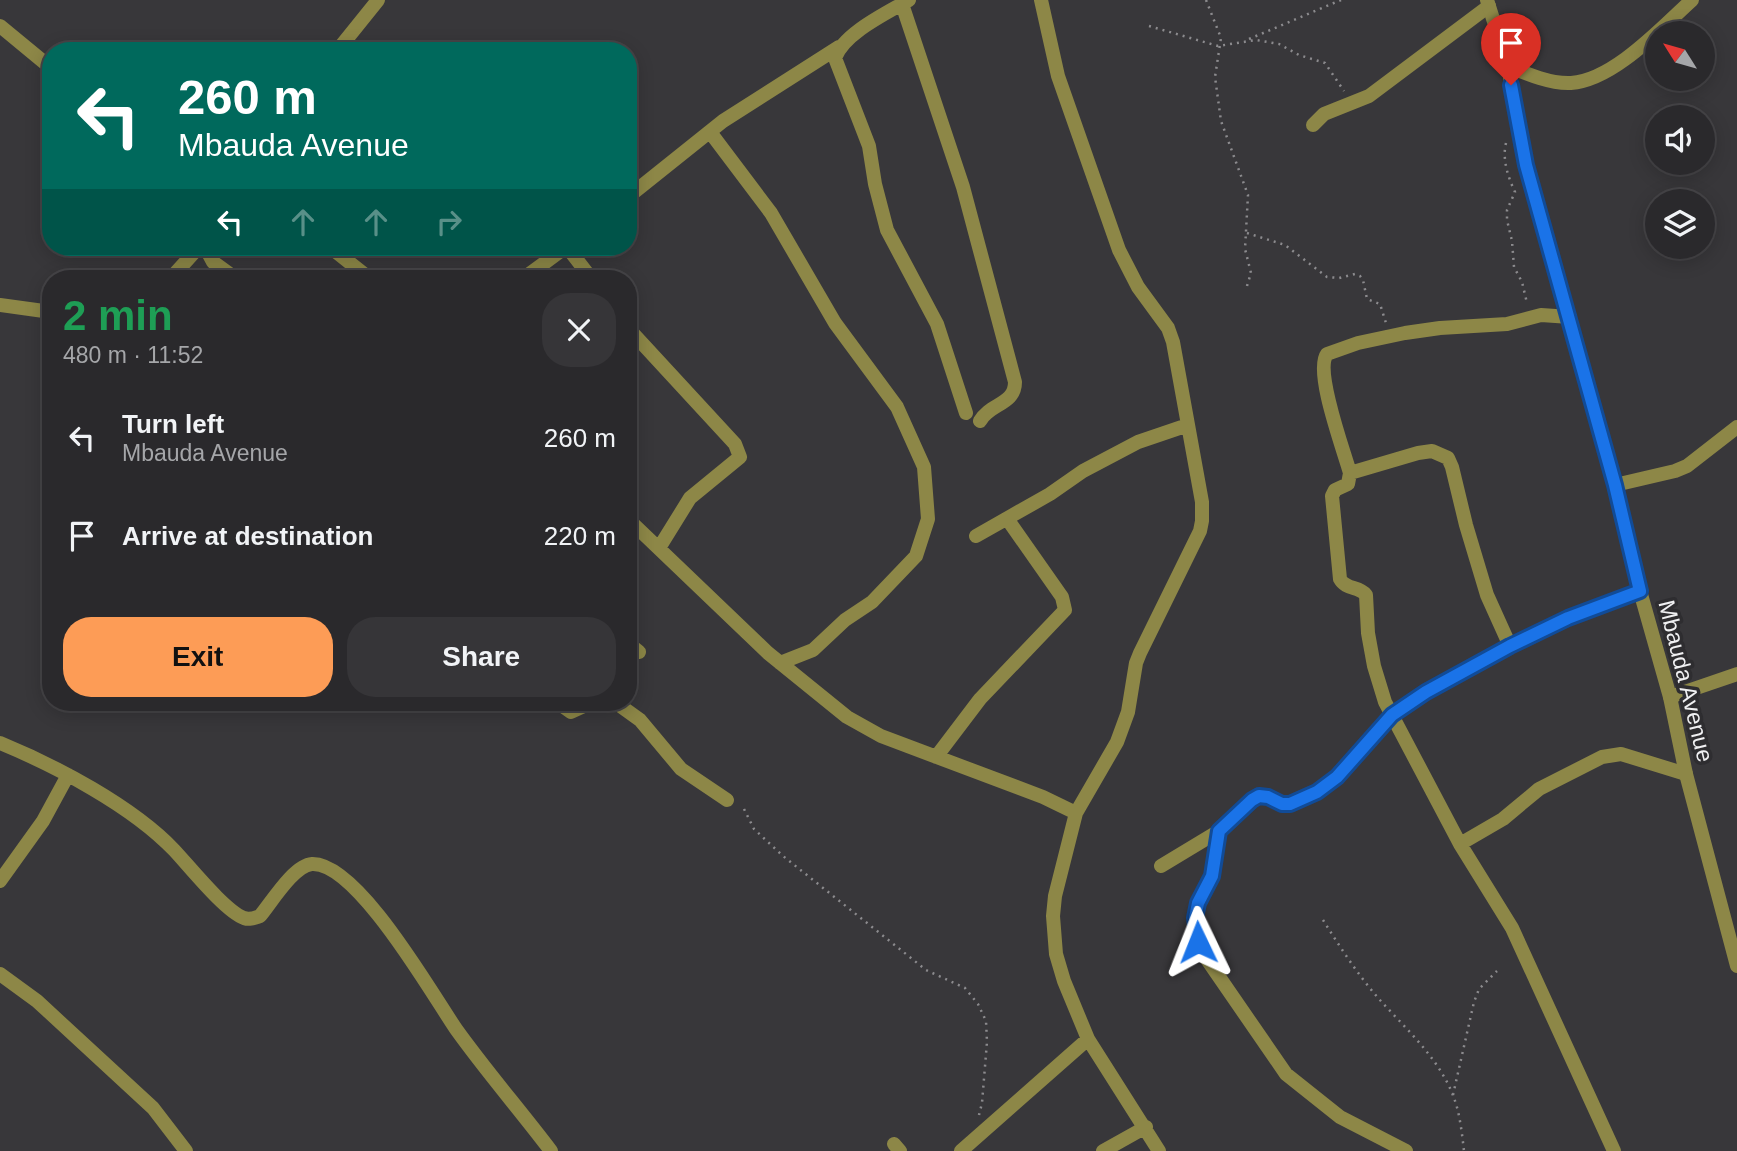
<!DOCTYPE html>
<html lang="en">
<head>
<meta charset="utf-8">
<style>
	:root { --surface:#2a292c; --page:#363538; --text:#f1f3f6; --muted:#a5a6a9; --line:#464548; --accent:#fd9c56 }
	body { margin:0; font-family:Arial,sans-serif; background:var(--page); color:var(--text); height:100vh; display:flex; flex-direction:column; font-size:26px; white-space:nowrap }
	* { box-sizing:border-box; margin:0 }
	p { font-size:23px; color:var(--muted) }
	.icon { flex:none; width:38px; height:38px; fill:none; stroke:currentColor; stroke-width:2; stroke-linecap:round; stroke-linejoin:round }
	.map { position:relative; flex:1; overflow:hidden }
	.drawer { position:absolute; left:42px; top:270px; width:595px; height:441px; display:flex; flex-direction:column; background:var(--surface); border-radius:28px; box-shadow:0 4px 18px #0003,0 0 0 2px var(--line) }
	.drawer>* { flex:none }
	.top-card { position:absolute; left:42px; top:42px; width:595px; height:214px; border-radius:28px; box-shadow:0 4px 18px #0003,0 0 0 2px var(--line); background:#00695c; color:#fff; overflow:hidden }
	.needle { width:46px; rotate:307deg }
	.controls { position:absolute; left:1645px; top:21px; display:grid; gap:14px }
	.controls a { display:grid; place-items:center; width:70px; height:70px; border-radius:50%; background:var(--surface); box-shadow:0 4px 18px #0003,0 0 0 2px var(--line); font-size:35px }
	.pin { position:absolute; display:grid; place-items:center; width:60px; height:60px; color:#fff; margin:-72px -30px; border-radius:50% 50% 50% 0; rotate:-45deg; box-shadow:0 0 7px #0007 }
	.pin .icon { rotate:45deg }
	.me { position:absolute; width:77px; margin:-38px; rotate:358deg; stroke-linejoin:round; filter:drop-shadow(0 0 5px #0008) }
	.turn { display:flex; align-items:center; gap:24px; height:147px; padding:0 21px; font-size:32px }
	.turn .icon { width:91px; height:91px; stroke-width:2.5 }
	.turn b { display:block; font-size:49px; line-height:60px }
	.lanes { display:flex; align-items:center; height:66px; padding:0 21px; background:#0003; justify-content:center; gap:35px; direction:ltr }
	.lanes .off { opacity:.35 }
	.round { display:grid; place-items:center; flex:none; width:74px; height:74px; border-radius:28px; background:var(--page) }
	.summary { display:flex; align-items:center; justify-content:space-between; height:119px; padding:0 21px }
	h1 { font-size:42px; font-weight:600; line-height:52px; color:#1e9e55 }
	.action { display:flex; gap:14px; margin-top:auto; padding:14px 21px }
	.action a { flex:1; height:80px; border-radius:28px; background:var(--accent); color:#111; font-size:28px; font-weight:600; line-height:80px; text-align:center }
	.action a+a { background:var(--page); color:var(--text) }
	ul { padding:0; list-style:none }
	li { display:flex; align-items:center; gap:21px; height:98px; padding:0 21px }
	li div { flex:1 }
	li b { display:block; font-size:26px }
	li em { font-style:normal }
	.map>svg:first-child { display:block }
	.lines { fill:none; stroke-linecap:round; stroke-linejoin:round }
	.path { stroke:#8c8b8e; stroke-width:2.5; stroke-dasharray:2 5; stroke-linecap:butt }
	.minor { stroke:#8d8747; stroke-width:14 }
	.tertiary { stroke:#8d8747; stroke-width:14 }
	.route-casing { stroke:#114b97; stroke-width:18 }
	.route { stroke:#1a73e8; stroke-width:12 }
	.labels { text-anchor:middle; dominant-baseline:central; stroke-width:7; stroke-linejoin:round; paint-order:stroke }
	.street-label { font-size:23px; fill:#f0f0f2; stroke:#2e2d30 }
</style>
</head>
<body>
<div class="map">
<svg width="1737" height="1151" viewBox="0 0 1737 1151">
	<rect width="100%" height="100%" fill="#38373a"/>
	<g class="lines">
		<path class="path" d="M1206,0L1221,38L1215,77L1221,121L1248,195L1245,249L1251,273L1247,286
			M1149,26L1218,46L1256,40L1279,44L1299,55L1325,63L1344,91
			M1249,39L1341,0
			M1506,143C1502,159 1508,177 1515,192L1507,210V220L1512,241L1514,267L1522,282L1527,303
			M1247,233L1285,245L1327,277L1339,278L1355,274L1360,276L1363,280L1367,299L1380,304L1386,323
			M744,809L754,829L783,856L926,970L965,988L978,1004L986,1021L987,1042L982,1103L979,1115
			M1323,920C1340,947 1358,975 1379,999C1406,1029 1440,1059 1454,1098C1460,1114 1462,1134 1464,1151
			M1453,1095L1474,1002L1479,989L1497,971"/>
		<path class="minor" d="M909,0C887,13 844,33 835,58L869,146L875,184L887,230L937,324L966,413
			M1041,0L1058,76L1119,250L1138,287L1168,328L1173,342L1202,502V521L1200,531L1140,653L1136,663L1128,712L1117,742L1076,813L1055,896L1053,916L1056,954L1064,981L1088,1039L1159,1151
			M902,4L963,187L1015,382C1015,405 990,403 980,421
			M0,26L51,68
			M337,51L378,0
			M1508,66C1527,74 1550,84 1571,83C1614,80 1662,27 1692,0
			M1313,125L1324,114L1369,96L1489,6
			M710,132L771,213L835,323L897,407L924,467L928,519L916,556L872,602L845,620L813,650L780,663
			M628,197L723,121L839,47
			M205,247L213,262L235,278
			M330,247L369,278
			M567,247L591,278
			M171,278L199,247
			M524,278L566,247
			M0,305L51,312
			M1570,317L1541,315L1507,324L1440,328L1405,333L1358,343L1327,354C1314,371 1344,451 1350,473L1348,484L1335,490L1332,496L1340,579C1346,590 1359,586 1366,595L1368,633L1374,666L1385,702L1460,844L1512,928L1614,1151
			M628,328L735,444L740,457L690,498L659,548
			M1350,473L1418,453L1432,451L1448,458L1452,467L1466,525L1487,595L1510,646
			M1615,485L1675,471L1687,466L1737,427
			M628,519L768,653L847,717L881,736L1043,797L1076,813
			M976,536L1050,494L1083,471L1138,442L1188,425
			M628,643L639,652
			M1670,697L1737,674
			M557,702L571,712L593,702
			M615,702L640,720L681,769L727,800
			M0,743C56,766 132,806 174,850C190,867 225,911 244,918C250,920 254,918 260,916C271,903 294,865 312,864C357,862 432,994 456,1029C486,1071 520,1110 551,1151
			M936,757L980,699L1065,610L1062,597L1008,520
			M1219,831L1212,876L1198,903L1195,918L1198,942L1204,955L1286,1074L1340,1117L1406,1151
			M1460,844L1503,819L1539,789L1602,757L1621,754L1686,774
			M1161,866L1219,831L1246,805L1259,796L1268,797L1282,804H1290L1317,792L1337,777L1392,715L1447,679L1568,618L1640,591
			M0,881L43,821L68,775
			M0,974L37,1001L153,1108L186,1151
			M894,1144L900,1151
			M961,1151L1088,1039
			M1103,1151L1146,1127"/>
		<path class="tertiary" d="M1487,0L1508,66L1526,165L1615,485L1640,591L1670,697L1686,774L1737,966"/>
	</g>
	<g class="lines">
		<g class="route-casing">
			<path id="route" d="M1198,942L1195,918L1198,903L1212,876L1219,831L1252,800L1259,796L1268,797L1282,804H1290L1317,792L1337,777L1392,715L1426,692L1510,646L1568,618L1640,591L1615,485L1526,165L1511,85"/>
		</g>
		<use href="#route" class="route"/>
	</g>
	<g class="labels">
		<g class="street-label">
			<text transform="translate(1686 681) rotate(76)">Mbauda Avenue</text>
		</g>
	</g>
</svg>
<div class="controls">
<a><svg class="needle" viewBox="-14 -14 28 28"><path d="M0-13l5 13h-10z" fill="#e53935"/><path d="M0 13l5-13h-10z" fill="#a5a6a9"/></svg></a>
<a><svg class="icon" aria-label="sound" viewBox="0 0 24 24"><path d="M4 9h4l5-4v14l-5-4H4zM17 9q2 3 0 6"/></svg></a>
<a><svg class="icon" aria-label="layers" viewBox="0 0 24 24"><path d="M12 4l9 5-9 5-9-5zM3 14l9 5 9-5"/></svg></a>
</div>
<div class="pin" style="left:1511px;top:85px;background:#d93025"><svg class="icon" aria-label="arrive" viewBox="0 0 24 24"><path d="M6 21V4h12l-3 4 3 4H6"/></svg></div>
<svg class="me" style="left:1198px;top:942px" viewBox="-20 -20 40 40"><path d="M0-17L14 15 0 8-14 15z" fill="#1a73e8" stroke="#fff" stroke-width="4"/></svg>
<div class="top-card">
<div class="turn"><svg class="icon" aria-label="left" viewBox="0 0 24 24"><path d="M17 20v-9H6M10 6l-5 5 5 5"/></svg><div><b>260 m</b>Mbauda Avenue</div></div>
<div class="lanes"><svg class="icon" aria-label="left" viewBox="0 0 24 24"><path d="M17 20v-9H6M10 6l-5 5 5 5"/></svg><svg class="icon off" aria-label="ahead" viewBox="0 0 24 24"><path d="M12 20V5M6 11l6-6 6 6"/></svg><svg class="icon off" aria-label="ahead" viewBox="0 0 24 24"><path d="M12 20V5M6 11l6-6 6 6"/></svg><svg class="icon off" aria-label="right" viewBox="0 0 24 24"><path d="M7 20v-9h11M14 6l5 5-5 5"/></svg></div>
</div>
<section class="drawer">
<div class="summary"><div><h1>2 min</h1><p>480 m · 11:52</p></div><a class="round"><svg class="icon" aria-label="close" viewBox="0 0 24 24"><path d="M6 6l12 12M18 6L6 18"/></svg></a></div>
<ul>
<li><svg class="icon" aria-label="left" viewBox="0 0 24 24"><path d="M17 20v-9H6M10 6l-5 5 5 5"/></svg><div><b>Turn left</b><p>Mbauda Avenue</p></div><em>260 m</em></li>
<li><svg class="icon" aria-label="arrive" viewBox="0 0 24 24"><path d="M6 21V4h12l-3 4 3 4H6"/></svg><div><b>Arrive at destination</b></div><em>220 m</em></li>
</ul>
<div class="action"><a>Exit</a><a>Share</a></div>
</section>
</div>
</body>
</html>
